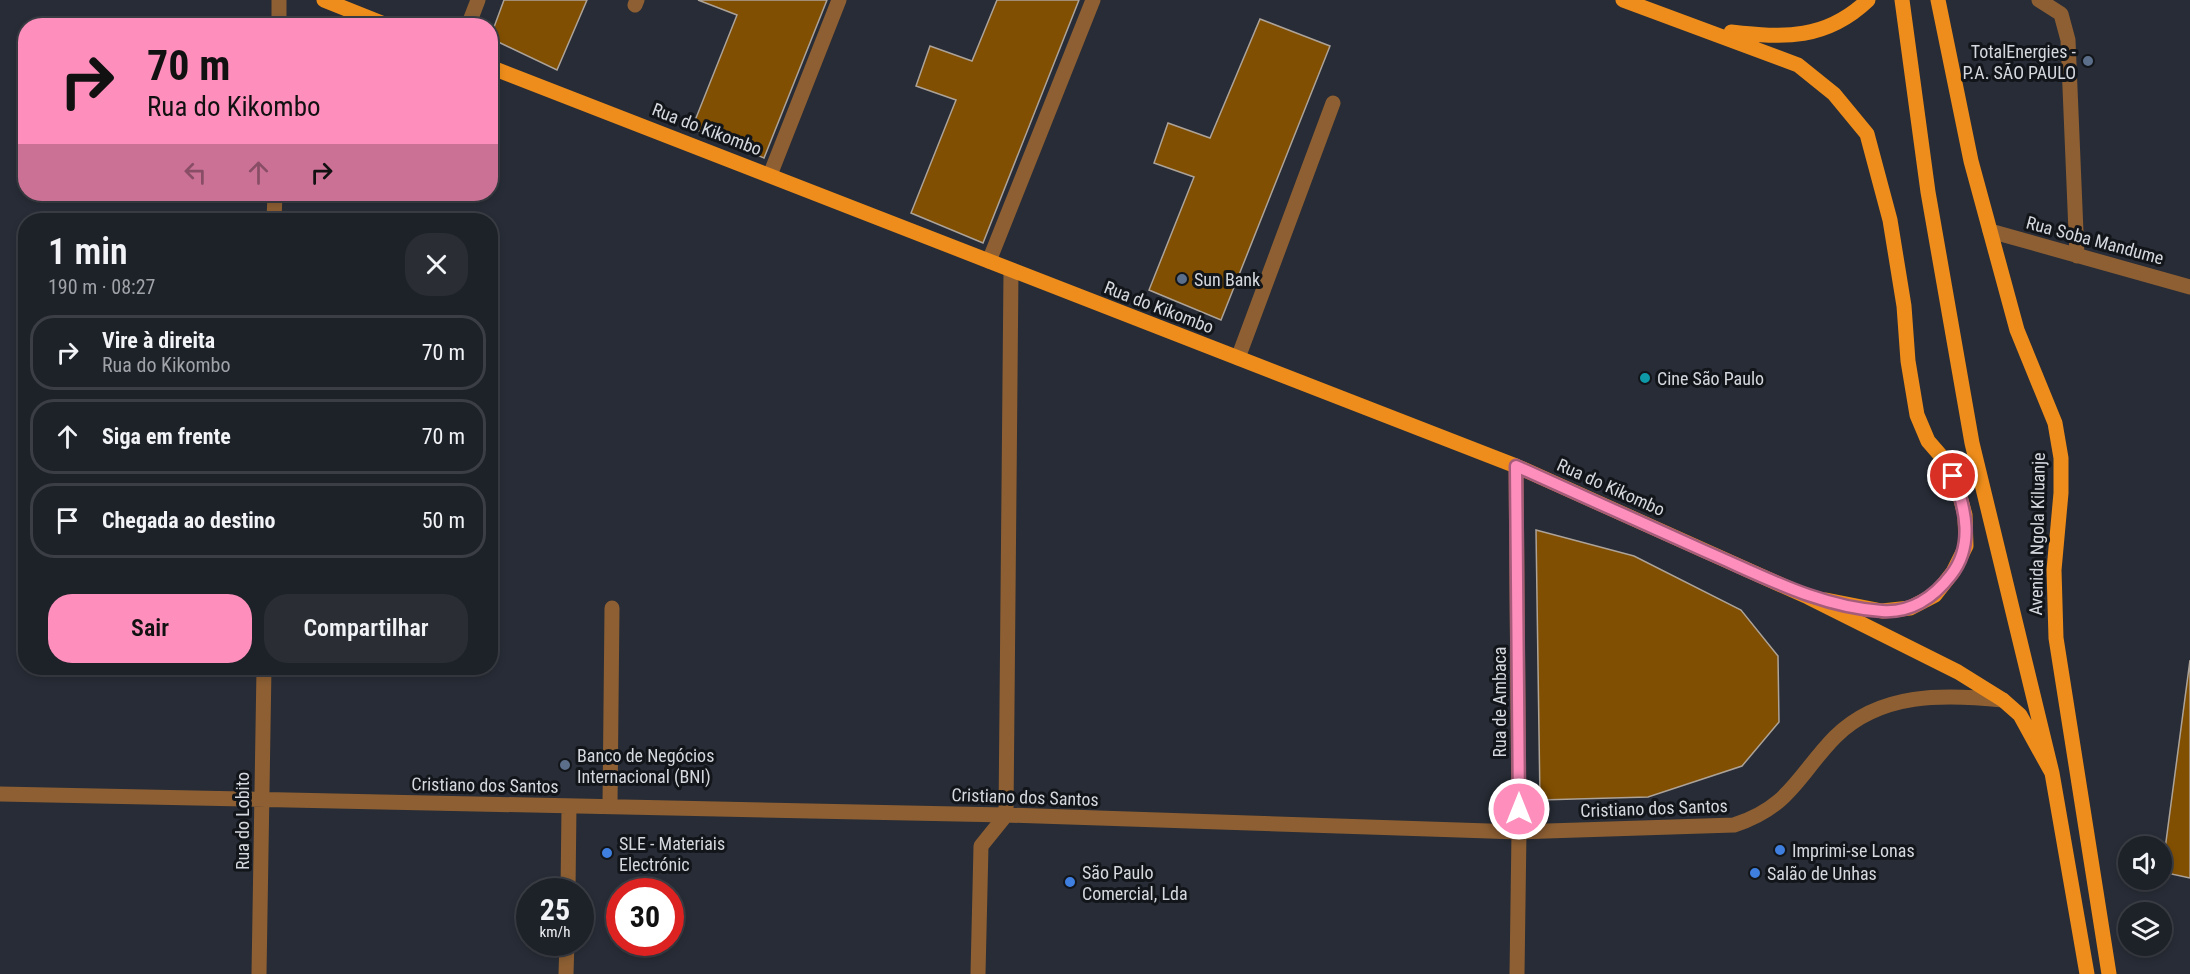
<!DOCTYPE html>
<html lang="pt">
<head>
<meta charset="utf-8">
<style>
	:root { --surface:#1d2128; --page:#2a2e34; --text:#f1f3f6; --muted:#a0a3a8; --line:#3b3e45; --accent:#fe8ebc }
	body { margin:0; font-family:"Roboto Condensed",sans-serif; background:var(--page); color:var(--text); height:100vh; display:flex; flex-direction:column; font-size:22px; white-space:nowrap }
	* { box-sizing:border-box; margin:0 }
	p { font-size:20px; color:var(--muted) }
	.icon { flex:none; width:33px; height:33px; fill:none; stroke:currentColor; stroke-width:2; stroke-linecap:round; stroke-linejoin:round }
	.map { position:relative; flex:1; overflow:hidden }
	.panel { position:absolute; left:18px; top:213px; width:480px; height:462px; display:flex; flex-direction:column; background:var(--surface); border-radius:24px; box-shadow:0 3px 9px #0003,0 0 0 2px var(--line) }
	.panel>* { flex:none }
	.hud { position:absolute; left:18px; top:18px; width:480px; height:183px; border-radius:24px; box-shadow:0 3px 9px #0003,0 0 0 2px var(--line); background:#fe8ebc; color:#111; overflow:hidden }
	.fabs { position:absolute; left:2118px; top:836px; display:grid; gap:12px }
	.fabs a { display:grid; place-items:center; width:54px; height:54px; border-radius:50%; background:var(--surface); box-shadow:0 3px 9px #0003,0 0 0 2px var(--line); font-size:30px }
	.speed { position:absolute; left:516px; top:878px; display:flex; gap:12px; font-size:30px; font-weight:700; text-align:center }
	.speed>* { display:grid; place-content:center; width:78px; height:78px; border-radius:50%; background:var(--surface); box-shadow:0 3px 9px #0003,0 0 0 2px var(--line); line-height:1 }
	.speed small { font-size:15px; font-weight:400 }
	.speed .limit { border:9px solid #d22; background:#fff; color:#111 }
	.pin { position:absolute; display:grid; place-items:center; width:51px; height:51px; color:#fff; margin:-26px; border:3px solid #fff; border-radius:50%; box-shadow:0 2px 6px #0007 }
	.me { position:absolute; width:66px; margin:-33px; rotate:0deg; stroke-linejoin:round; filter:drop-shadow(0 0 4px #0008) }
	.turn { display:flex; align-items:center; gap:21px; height:126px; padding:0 30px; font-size:27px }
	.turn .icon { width:78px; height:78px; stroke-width:2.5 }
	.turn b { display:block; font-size:42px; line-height:51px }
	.lanes { display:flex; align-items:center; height:57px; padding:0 30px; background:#0003; justify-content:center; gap:30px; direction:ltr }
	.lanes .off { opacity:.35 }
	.round { display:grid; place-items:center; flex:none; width:63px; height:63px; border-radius:24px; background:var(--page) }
	.head { display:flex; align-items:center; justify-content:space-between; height:102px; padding:0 30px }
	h1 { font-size:36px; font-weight:600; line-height:45px }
	.cta { display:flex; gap:12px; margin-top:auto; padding:12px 30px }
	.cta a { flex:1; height:69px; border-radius:24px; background:var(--accent); color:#111; font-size:24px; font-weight:600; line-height:69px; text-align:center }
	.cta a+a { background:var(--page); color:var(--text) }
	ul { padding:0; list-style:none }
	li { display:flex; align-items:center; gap:18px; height:75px; margin:0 12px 9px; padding:0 18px; border:3px solid var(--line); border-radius:24px }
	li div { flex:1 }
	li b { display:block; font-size:22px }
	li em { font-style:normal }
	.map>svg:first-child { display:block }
	.building { fill:#814f01; stroke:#ada399; stroke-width:1.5 }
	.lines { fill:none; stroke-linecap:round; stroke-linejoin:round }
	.minor { stroke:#8d5f33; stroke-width:15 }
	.major { stroke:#ee8d1b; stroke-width:15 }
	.route-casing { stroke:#a55c7a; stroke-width:15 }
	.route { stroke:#fe8ebc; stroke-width:10 }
	.service-dot { fill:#5c6f8a; stroke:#121519; stroke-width:2 }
	.culture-dot { fill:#0f9aa8; stroke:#121519; stroke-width:2 }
	.shop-dot { fill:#3f7fe0; stroke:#121519; stroke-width:2 }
	.labels { text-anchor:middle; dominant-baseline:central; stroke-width:6; stroke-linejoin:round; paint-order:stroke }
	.poi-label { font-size:18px; fill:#d5d9df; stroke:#121519; text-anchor:start }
	.street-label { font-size:18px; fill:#d5d9df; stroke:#121519 }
</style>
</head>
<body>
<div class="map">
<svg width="2190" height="974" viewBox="0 0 2190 974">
	<rect width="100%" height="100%" fill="#272c36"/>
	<path class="building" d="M504,0H587L557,70L490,38Z
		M698,0H827L764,158L692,128L737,15Z
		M997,0H1079L983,243L911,213L956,100L916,86L930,46L972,61Z
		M1260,19L1330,46L1221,320L1149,290L1194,177L1154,163L1168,123L1210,138Z
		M1536,530L1634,556L1741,610L1778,656L1779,722L1742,766L1648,797L1540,800Z
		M2190,660V878L2162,872Z"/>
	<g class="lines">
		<path class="minor" d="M2039,0L2061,14L2068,40L2077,256
			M635,5L637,0
			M279,26V0
			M468,26L478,0
			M770,175L839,0
			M274,220L275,194
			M1990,231L2190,287
			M989,261L1093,0
			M1238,358L1333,103
			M1516,466L1519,832L1517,974
			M0,794L1006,815L1519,832L1734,825C1790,807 1798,775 1835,737C1880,692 1944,694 2003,700
			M610,806L612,608
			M568,891L569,806
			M259,974L264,668
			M566,974L567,942
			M978,974L981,846L1006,815L1011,270"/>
		<path class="major" d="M324,0L389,26
			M1623,0L1798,65L1834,94L1867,134L1890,220L1904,306L1908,361L1917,415L1928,441L1948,464L1958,489L1965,515L1966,546L1953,572L1935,595L1910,608L1882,611L1826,600
			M1902,0L1928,192L1972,443L2052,773L2087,974
			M1938,0L1971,161L2017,330L2055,423L2061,458V493L2054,570L2056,638L2109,974
			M1731,32C1784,38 1826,40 1868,0
			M490,67L1516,466L1808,597L1958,672L2003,700L2020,715L2052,773"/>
	</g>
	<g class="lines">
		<g class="route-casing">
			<path id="route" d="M1519,809L1516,466C1580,495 1643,523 1707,552C1763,576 1819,607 1882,611C1911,613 1934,597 1951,575C1974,546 1966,509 1953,476"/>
		</g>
		<use href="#route" class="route"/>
	</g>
	<g class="service-dot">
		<circle cx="2088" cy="61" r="6"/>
		<circle cx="1182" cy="279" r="6"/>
		<circle cx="565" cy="765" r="6"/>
	</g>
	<circle class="culture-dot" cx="1645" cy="378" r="6"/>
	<g class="shop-dot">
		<circle cx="1780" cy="850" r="6"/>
		<circle cx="607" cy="853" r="6"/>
		<circle cx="1755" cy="873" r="6"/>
		<circle cx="1070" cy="882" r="6"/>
	</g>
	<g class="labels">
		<g class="poi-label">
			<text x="2076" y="51" text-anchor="end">TotalEnergies -<tspan x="2076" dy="21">P.A. SÃO PAULO</tspan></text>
			<text x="1194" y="279">Sun Bank</text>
			<text x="1657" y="378">Cine São Paulo</text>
			<text x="577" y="755">Banco de Negócios<tspan x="577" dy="21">Internacional (BNI)</tspan></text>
			<text x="619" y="843">SLE - Materiais<tspan x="619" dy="21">Electrónic</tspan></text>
			<text x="1792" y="850">Imprimi-se Lonas</text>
			<text x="1082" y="872">São Paulo<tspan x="1082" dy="21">Comercial, Lda</tspan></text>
			<text x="1767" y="873">Salão de Unhas</text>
		</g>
		<g class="street-label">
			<text transform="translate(707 129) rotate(21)">Rua do Kikombo</text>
			<text transform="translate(2095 240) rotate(15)">Rua Soba Mandume</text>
			<text transform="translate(1159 307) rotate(21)">Rua do Kikombo</text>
			<text transform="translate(1611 487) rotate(24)">Rua do Kikombo</text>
			<text transform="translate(2037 534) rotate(-89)">Avenida Ngola Kiluanje</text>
			<text transform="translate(1499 702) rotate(-90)">Rua de Ambaca</text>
			<text transform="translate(485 785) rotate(1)">Cristiano dos Santos</text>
			<text transform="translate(1025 797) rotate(2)">Cristiano dos Santos</text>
			<text transform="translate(1654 808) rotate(-2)">Cristiano dos Santos</text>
			<text transform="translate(242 821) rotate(-90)">Rua do Lobito</text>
		</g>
	</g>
</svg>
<div class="fabs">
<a><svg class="icon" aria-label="sound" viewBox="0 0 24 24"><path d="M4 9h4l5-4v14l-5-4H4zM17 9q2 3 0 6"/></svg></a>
<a><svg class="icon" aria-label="layers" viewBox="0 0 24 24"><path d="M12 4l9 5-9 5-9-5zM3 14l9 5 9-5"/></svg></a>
</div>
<div class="speed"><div>25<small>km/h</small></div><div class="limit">30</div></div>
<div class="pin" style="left:1953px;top:476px;background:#d93025"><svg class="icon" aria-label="arrive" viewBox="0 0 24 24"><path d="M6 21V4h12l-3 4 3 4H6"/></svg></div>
<svg class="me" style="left:1519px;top:809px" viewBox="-20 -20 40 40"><circle r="17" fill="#fe8ebc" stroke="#fff" stroke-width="3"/><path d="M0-11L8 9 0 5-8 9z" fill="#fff"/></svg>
<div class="hud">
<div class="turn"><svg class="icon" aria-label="right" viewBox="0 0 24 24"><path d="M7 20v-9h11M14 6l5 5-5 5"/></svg><div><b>70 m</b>Rua do Kikombo</div></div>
<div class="lanes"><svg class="icon off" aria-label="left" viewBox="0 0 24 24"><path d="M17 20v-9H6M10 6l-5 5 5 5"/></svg><svg class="icon off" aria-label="ahead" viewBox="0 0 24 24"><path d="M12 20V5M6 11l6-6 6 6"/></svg><svg class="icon" aria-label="right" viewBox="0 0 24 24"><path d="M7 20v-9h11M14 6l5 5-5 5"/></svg></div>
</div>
<section class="panel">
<div class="head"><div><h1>1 min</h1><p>190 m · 08:27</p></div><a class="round"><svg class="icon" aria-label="close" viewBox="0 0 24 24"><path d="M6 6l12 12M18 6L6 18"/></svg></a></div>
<ul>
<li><svg class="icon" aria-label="right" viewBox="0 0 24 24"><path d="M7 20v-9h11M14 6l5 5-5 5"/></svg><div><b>Vire à direita</b><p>Rua do Kikombo</p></div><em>70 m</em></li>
<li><svg class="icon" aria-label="ahead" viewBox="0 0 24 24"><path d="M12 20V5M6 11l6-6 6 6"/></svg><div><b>Siga em frente</b></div><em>70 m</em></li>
<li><svg class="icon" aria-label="arrive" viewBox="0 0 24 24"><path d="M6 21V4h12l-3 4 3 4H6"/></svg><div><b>Chegada ao destino</b></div><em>50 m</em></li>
</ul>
<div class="cta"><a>Sair</a><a>Compartilhar</a></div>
</section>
</div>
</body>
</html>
